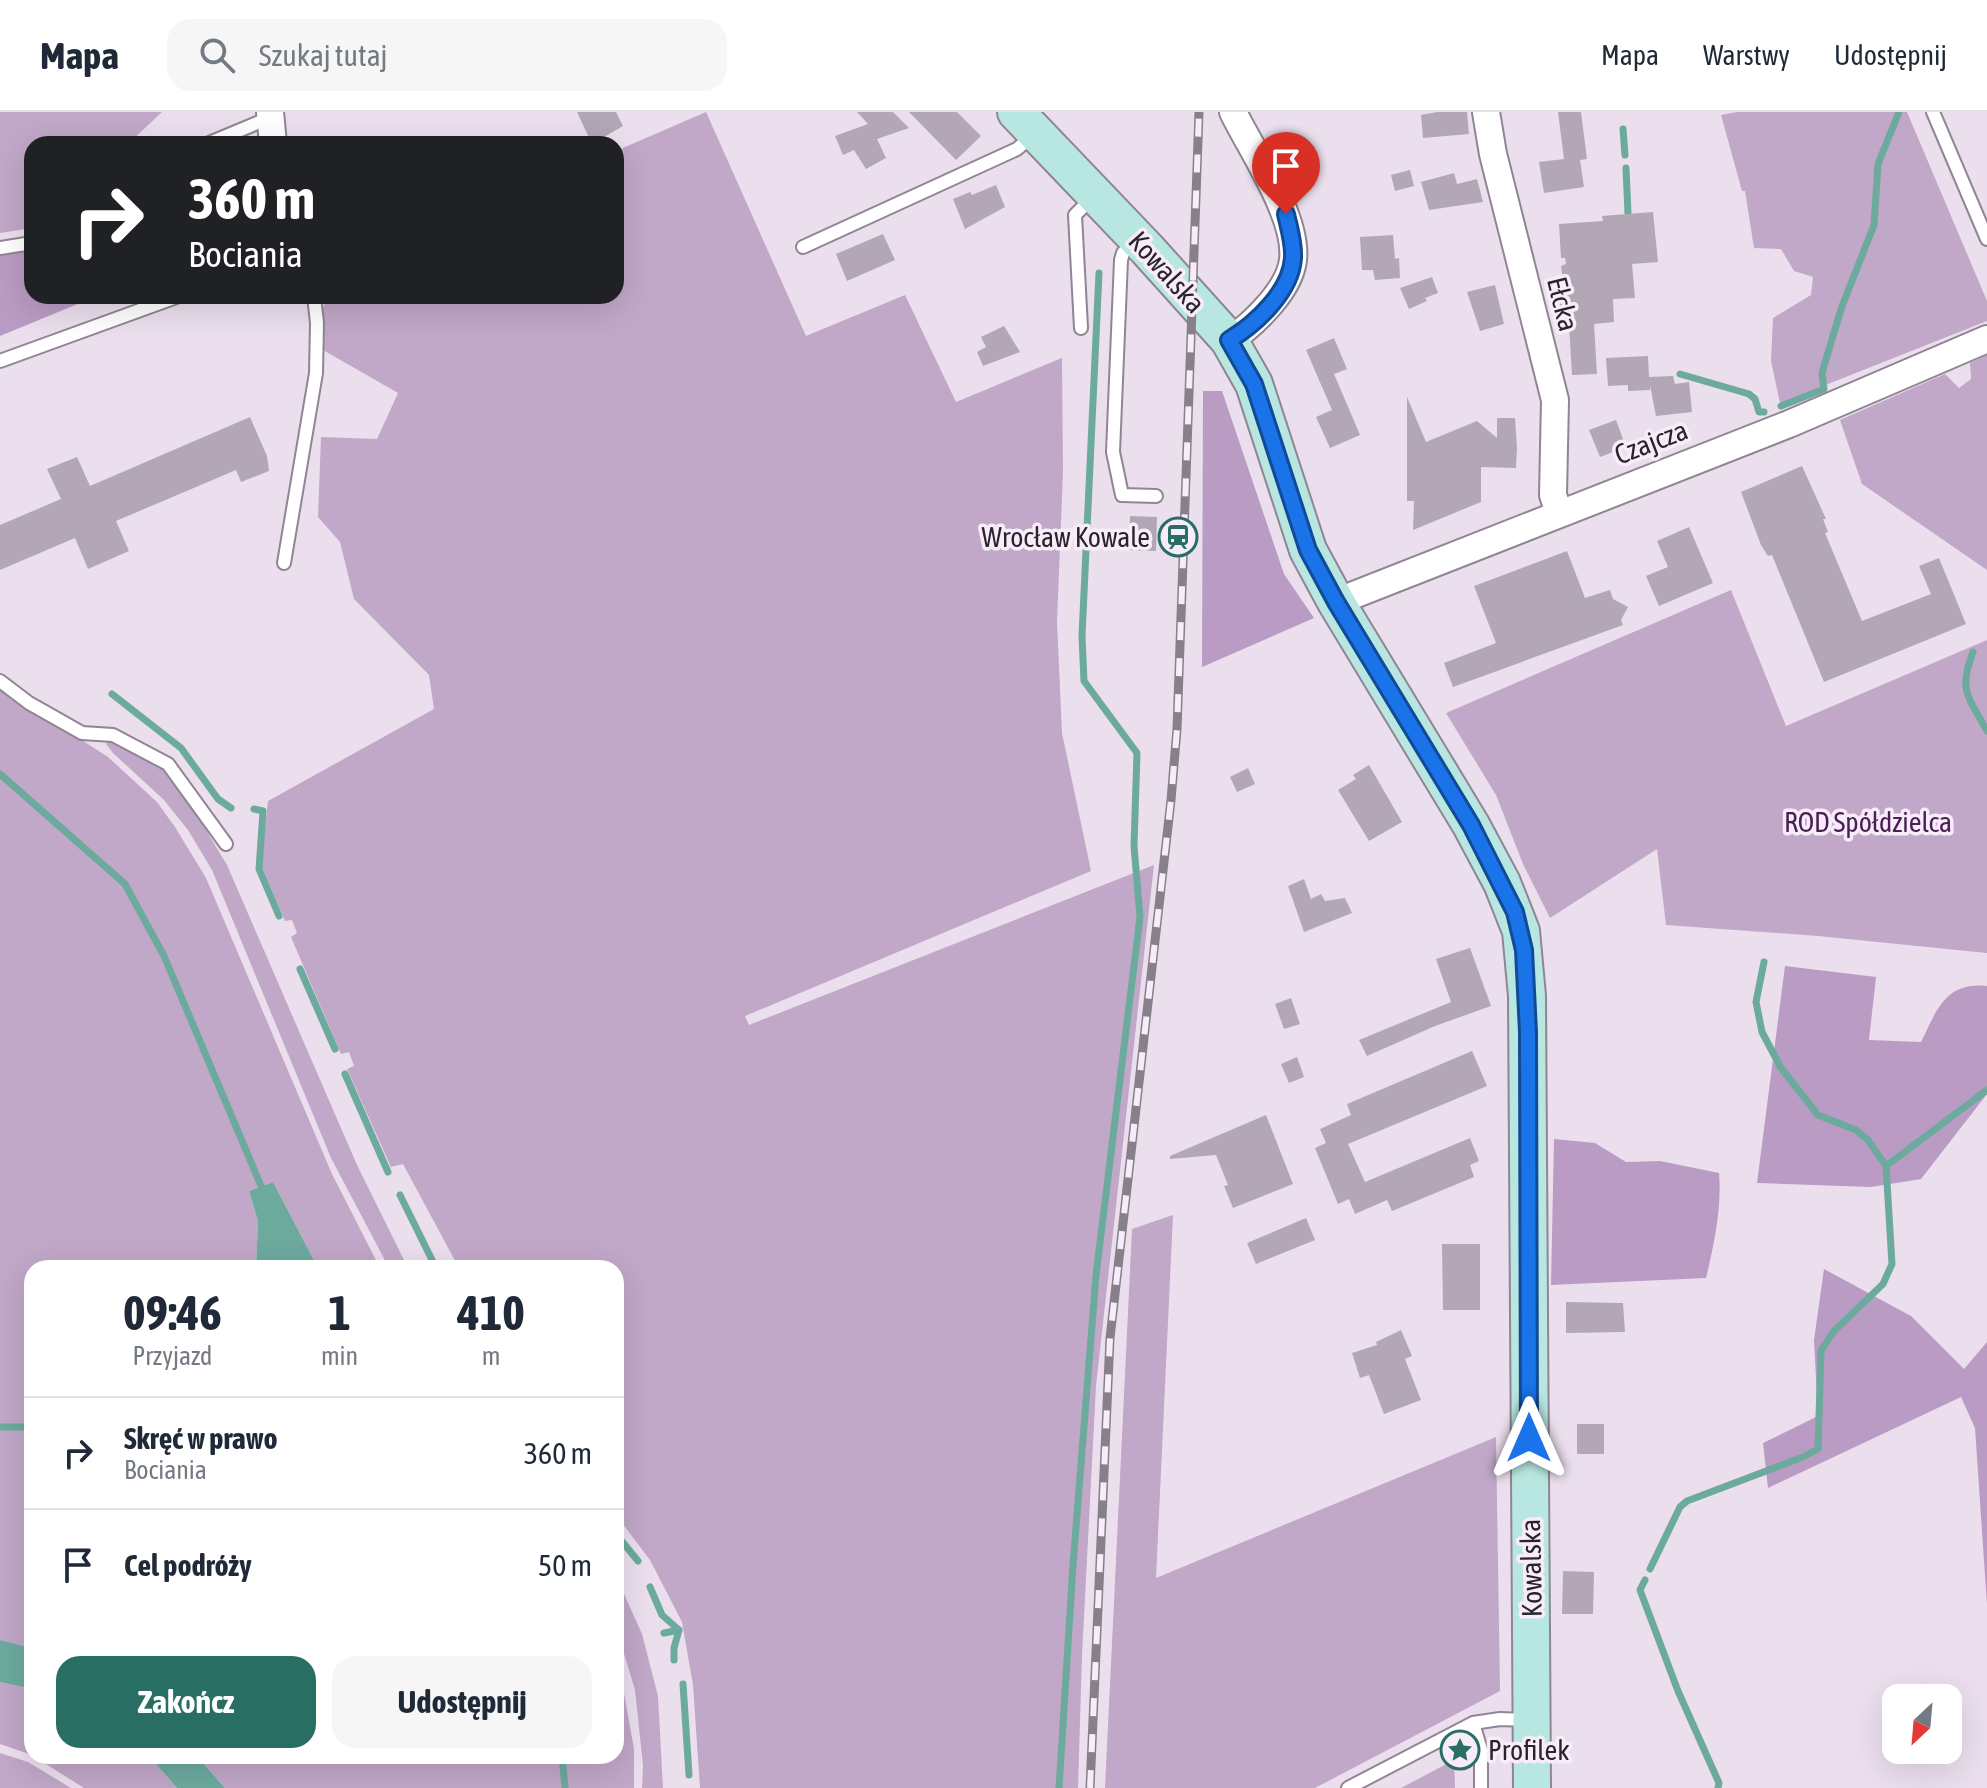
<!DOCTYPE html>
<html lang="pl">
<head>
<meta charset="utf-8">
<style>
	:root { --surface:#fff; --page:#f6f6f7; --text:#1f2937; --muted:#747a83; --line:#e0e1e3; --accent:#286e63 }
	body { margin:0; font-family:"Asap Condensed",sans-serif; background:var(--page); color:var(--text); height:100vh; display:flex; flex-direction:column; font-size:30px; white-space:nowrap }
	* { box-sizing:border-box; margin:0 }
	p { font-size:26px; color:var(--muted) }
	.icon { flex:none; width:44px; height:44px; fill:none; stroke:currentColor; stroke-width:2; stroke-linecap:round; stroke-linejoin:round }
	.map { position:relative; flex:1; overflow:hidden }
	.panel { position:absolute; left:24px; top:1148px; width:600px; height:504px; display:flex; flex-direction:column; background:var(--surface); border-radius:24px; box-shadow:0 8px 32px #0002 }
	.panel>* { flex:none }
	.banner { position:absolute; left:24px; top:24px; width:600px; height:168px; border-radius:24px; box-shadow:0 8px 32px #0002; background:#202124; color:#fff; overflow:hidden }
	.needle { width:52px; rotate:206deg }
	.tools { position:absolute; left:1882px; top:1572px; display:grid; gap:16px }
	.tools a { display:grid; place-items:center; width:80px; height:80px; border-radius:16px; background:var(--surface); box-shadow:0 8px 32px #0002; font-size:40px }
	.pin { position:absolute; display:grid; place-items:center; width:68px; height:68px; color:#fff; margin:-82px -34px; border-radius:50% 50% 50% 0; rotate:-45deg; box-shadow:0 0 8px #0007 }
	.pin .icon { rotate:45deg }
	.me { position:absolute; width:88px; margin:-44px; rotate:0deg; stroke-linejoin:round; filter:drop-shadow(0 0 6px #0008) }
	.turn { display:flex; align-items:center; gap:28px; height:168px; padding:0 32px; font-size:36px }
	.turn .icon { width:104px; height:104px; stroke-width:2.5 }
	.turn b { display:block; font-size:56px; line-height:68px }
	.eta { display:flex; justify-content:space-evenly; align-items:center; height:136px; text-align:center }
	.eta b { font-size:48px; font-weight:700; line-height:56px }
	.cta { display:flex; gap:16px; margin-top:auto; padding:16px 32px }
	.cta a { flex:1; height:92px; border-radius:24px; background:var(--accent); color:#fff; font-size:32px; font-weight:700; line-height:92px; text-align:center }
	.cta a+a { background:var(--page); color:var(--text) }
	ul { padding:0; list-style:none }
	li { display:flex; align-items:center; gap:24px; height:112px; padding:0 32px; border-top:2px solid var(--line) }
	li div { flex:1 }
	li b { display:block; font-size:30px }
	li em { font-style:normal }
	header { display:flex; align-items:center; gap:48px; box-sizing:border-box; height:112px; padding:0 40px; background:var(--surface); border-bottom:2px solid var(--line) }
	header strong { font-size:38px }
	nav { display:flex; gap:44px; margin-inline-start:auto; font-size:28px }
	.search { width:560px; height:72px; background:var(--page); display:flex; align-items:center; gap:20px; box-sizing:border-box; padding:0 28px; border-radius:24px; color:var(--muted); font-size:30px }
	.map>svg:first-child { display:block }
	.green { fill:#c1a7c8 }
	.forest { fill:#ba9bc3 }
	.water { fill:#6daa9e }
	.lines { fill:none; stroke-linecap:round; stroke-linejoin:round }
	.stream { stroke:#6daa9e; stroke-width:7 }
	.building { fill:#b3a7b6 }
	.lane-casing { stroke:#908593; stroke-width:16 }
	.street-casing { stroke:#908593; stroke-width:30 }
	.secondary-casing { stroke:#908593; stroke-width:40 }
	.lane { stroke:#fff; stroke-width:12 }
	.street { stroke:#fff; stroke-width:26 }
	.secondary { stroke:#b8e7e1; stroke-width:36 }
	.rail-casing { stroke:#877f89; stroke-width:9 }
	.rail { stroke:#f8ecfb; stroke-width:6; stroke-dasharray:18; stroke-linecap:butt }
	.route-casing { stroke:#114b97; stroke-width:20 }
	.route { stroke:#1a73e8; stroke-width:14 }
	.labels { text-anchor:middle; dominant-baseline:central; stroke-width:7; stroke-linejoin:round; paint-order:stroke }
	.street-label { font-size:28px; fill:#282429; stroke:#f8ecfb }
	.poi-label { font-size:28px; fill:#282429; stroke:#f8ecfb; text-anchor:end }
	.park-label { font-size:28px; fill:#482052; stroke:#f8ecfb }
</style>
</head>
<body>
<header>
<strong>Mapa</strong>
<div class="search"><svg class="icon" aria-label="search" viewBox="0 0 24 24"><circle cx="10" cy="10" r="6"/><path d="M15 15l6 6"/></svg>Szukaj tutaj</div>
<nav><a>Mapa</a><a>Warstwy</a><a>Udostępnij</a></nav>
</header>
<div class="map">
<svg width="1987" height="1676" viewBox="0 0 1987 1676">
	<rect width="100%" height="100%" fill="#ebdfee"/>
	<path class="green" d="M0,0H162L128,32H32V116L0,121Z
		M706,0L806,224L905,183L956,290L1062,246L1063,360L1057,510L1062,621L1091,759L745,904L749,913L1154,753L1096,1274L1082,1543L1078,1676H700L693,1573L682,1510L650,1448L616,1403V1156H459L403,1052L391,1055L347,957L354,954L349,940L341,942L291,825L297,821L292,808L285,809L261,753L268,689L434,597L429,563L354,487L340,430L318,405L321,325L377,327L398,281L323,238L322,201L327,184H616V39Z
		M1737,0H1907L1987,189V209L1780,291L1771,249L1773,206L1811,183L1813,165L1794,159L1781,137L1754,136L1745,79H1742L1721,3Z
		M1987,243V458L1862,372L1840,308L1945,262L1959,276L1971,267L1970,251Z
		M1731,478L1786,614L1987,528V841L1818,824L1666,813L1657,737L1550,806L1523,752L1496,683L1446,601Z
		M0,575L108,645L157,690L175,715L206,766L332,1062L380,1156H318L273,1070L249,1079L258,1109L256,1156H32V1536L0,1528Z
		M108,628H113L162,657L200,708L227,753L357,1053L408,1156H389L331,1046L212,758L188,718L164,688L113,641L106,632Z
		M1173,1103L1156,1466L1496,1325L1500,1579L1315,1676H1105L1132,1117Z
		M616,1464L642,1522L658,1584L663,1676H642L643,1653L635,1578L616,1515Z
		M616,1537L634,1637V1676H225L197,1644H616Z
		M0,1570L32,1577V1643L0,1632Z
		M0,1641L28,1650L71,1676H0Z
		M33,1644H149L177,1676H84Z
		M1454,1648L1455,1676H1401Z"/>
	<path class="forest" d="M32,137V184H97L0,224V142Z
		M1203,279H1222L1284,462L1314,506L1202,555Z
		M1785,854L1876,865L1869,928L1921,930C1937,898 1945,870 1987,874V982L1921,1067L1871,1075L1757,1071Z
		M1554,1027L1595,1031L1626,1050L1660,1049L1719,1061C1722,1095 1714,1133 1706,1166L1551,1173Z
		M1824,1157L1911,1204L1964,1257L1987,1230V1493L1975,1316L1961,1285L1768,1376L1763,1331L1818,1304L1814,1228Z"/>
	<path class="water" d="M273,1070L318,1156H256L258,1109L249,1079Z
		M0,1528L32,1536V1577L0,1570Z
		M149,1644H197L225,1676H177Z"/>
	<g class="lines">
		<path class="stream" d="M1623,17L1625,43
			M1626,56L1628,102
			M1680,262L1749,282L1755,287L1759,300H1764
			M1781,294L1824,277L1822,261L1841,197L1874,113L1878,52L1899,0
			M1973,540C1958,579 1968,584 1987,619
			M112,582L181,636L218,687L231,696
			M0,662L125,772L164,844L264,1081
			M254,697L263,699L259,757L279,804
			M1764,850L1756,890L1762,920L1781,956L1818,1003L1856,1018L1868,1028L1886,1054
			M300,857L335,937
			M345,962L388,1060
			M400,1083L436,1156
			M0,1315H32
			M616,1422L638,1449
			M1650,1457L1680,1395L1687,1389L1803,1345L1818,1337L1821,1239L1833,1220L1883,1172L1892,1152L1886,1054L1987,978
			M1645,1468L1640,1478L1678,1579L1719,1671L1718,1676
			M650,1475L662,1503L679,1518
			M664,1521L679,1518
			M674,1548V1536L679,1518
			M683,1572L689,1663
			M562,1644L565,1676
			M1059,1676L1073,1453L1096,1163L1140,805L1134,734L1137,641L1084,569L1082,524L1099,161"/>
	</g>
	<path class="building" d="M577,0H616L623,14L592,32Z
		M857,0H893L909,16L877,27L886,46L866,57L854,38L843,43L835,24L868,12Z
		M909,0H957L981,24L956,48Z
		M1437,0H1467L1469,22L1423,26L1421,3Z
		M1558,0H1581L1587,47L1580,48L1584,75L1544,81L1539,50L1564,47Z
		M1410,58L1414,74L1395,79L1391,63Z
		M1454,61L1457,72L1477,67L1483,90L1429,98L1421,70Z
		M996,73L1005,95L965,117L953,87L970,80L972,83Z
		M1653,100L1658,150L1632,152L1635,186L1613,187L1614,210L1594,212L1597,262L1572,263L1569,213L1567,204L1559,205L1560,191H1556V169L1563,168L1561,154L1566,152L1565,146H1561L1559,112L1603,109L1602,104Z
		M883,122L895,148L847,169L836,142Z
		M1393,123L1395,147L1399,146L1400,166L1375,168L1373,158H1362L1360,125Z
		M1432,165L1438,181L1425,186L1427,189L1409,197L1400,176Z
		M1495,173L1504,212L1480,219L1467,180Z
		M1004,214L1020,240L983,254L977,240L986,235L981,225Z
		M1334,226L1347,257L1334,262L1360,323L1330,336L1316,305L1332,298L1306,238Z
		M1648,244L1649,265L1673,264L1675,272L1689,270L1692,300L1656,304L1650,273V278L1628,279V273L1608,274L1606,246Z
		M1407,285L1426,330L1477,309L1497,326V306H1515L1517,336L1516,356L1481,355V390L1413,418L1414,389H1407Z
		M250,305L267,344L269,359L241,370L236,358L116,409L129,439L88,457L75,426L0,458V413L61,387L47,357L77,345L90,374Z
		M1616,308L1626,335L1600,345L1589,318Z
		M1802,354L1826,407H1823L1828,420L1825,421L1862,509L1931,482L1919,454L1939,446L1966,512L1824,570L1772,443L1768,444L1761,433L1741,380Z
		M1130,404L1157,405L1156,439L1129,438Z
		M1689,415L1713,471L1659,494L1646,464L1668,455L1657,429Z
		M1567,439L1585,486L1610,478L1613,487L1628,495L1621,508L1623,513L1453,575L1444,551L1496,531L1474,474Z
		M1369,653L1402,710L1369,729L1338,678L1356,667L1353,663Z
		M1248,656L1255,672L1237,680L1230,665Z
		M1304,767L1311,787L1321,782L1325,789L1345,786L1352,801L1304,820L1288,774Z
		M1470,836L1491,894L1435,914L1367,944L1359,928L1451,890L1436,847Z
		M1291,886L1300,912L1284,917L1275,892Z
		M1472,939L1487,974L1348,1032L1365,1070L1470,1026L1479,1049L1470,1053L1474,1065L1392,1099L1387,1088L1355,1102L1349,1087L1338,1092L1315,1036L1326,1031L1320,1017L1351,1003L1347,992Z
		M1297,945L1304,965L1289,971L1281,952Z
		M1266,1003L1293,1072L1233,1096L1224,1074L1228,1073L1216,1043L1170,1047V1044Z
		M1306,1106L1315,1128L1256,1152L1247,1131Z
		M1442,1132H1480V1198H1443Z
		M1566,1190L1623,1191L1625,1220L1566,1221Z
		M1401,1218L1412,1244L1405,1247L1421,1288L1384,1302L1369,1263L1360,1266L1352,1241L1377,1233L1376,1230Z
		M1577,1312H1604V1342H1577Z
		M1563,1459L1594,1460L1593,1502H1562Z"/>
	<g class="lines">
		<g class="lane-casing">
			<path id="lane" d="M1933,0L1987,127
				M207,32L269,6
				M1134,129L1123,141L1121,148L1113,340L1122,383L1156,384
				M803,135L1017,37L1033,23
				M0,136L32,131
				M1081,216L1075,103L1093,85
				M0,249L179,184
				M284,451L316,261L317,211L314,184
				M0,569L29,591L82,621L113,623L168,652L226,732
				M1473,1611L1481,1638V1676
				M1348,1676L1473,1611L1500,1607L1529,1608"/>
		</g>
		<g class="street-casing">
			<path id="street" d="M270,0L273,32
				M1486,0L1493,42L1555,288L1553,383L1559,401
				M1229,228C1245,219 1259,205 1271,191C1281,179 1291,165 1293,148C1298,105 1252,39 1233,0
				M1336,490L1789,312L1987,227"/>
		</g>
		<g class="secondary-casing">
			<path id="secondary" d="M1016,0L1147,137L1229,228L1254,272L1308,438L1336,490L1471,713L1502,771L1521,819L1527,884L1532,1676"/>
		</g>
		<use href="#lane" class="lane"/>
		<use href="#street" class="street"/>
		<use href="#secondary" class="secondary"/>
		<g class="rail-casing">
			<path id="rail" d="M1090,1676L1110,1226L1171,688L1177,617L1199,0"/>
		</g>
		<use href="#rail" class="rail"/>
	</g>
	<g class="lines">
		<g class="route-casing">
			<path id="route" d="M1286,102C1289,116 1294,131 1293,146C1291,179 1256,212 1229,228L1254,272L1308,438L1336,490L1471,713L1515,800L1524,838L1528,920L1529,1326"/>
		</g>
		<use href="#route" class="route"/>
	</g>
	<defs>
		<g id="station-ring" transform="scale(2)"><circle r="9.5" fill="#f8ecfb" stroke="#286e63" stroke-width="1.5"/><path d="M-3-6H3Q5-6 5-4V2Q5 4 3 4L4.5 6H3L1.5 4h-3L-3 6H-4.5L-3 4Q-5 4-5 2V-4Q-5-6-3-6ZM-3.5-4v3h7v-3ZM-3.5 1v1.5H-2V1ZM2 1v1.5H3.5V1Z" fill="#286e63"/></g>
		<g id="sight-ring" transform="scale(2)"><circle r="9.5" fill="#f8ecfb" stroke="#286e63" stroke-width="1.5"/><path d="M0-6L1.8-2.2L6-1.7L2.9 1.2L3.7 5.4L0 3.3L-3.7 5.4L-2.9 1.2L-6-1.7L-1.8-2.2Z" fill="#286e63"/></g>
	</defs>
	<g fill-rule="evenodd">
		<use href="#station-ring" x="1178" y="425"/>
		<use href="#sight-ring" x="1460" y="1638"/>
	</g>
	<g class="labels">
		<g class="street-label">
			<text transform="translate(1167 160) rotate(48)">Kowalska</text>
			<text transform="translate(1563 192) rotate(76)">Ełcka</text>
			<text transform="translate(1651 330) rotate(-21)">Czajcza</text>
			<text transform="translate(1531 1456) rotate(-91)">Kowalska</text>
		</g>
		<g class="poi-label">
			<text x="1150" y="425">Wrocław Kowale</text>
			<text x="1488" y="1638" text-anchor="start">Profilek</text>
		</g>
		<g class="park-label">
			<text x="1868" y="710">ROD Spółdzielca</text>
		</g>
	</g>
</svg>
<div class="tools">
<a><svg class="needle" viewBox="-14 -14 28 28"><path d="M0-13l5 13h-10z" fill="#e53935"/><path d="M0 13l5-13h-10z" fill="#747a83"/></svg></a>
</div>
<div class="pin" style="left:1286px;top:102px;background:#d93025"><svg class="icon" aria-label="arrive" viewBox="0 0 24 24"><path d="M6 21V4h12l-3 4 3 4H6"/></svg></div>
<svg class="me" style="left:1529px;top:1326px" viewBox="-20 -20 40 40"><path d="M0-17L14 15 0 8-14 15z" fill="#1a73e8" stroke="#fff" stroke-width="4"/></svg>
<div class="banner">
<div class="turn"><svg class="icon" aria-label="right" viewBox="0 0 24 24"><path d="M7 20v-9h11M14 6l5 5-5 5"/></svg><div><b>360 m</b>Bociania</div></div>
</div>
<section class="panel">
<div class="eta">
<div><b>09:46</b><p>Przyjazd</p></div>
<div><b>1</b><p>min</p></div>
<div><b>410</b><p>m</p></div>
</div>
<ul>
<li><svg class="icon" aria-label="right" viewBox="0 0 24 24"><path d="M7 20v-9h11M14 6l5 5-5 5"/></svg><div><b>Skręć w prawo</b><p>Bociania</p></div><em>360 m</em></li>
<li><svg class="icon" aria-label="arrive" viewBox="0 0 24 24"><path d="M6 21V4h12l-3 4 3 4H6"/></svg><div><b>Cel podróży</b></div><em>50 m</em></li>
</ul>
<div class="cta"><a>Zakończ</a><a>Udostępnij</a></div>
</section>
</div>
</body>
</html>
